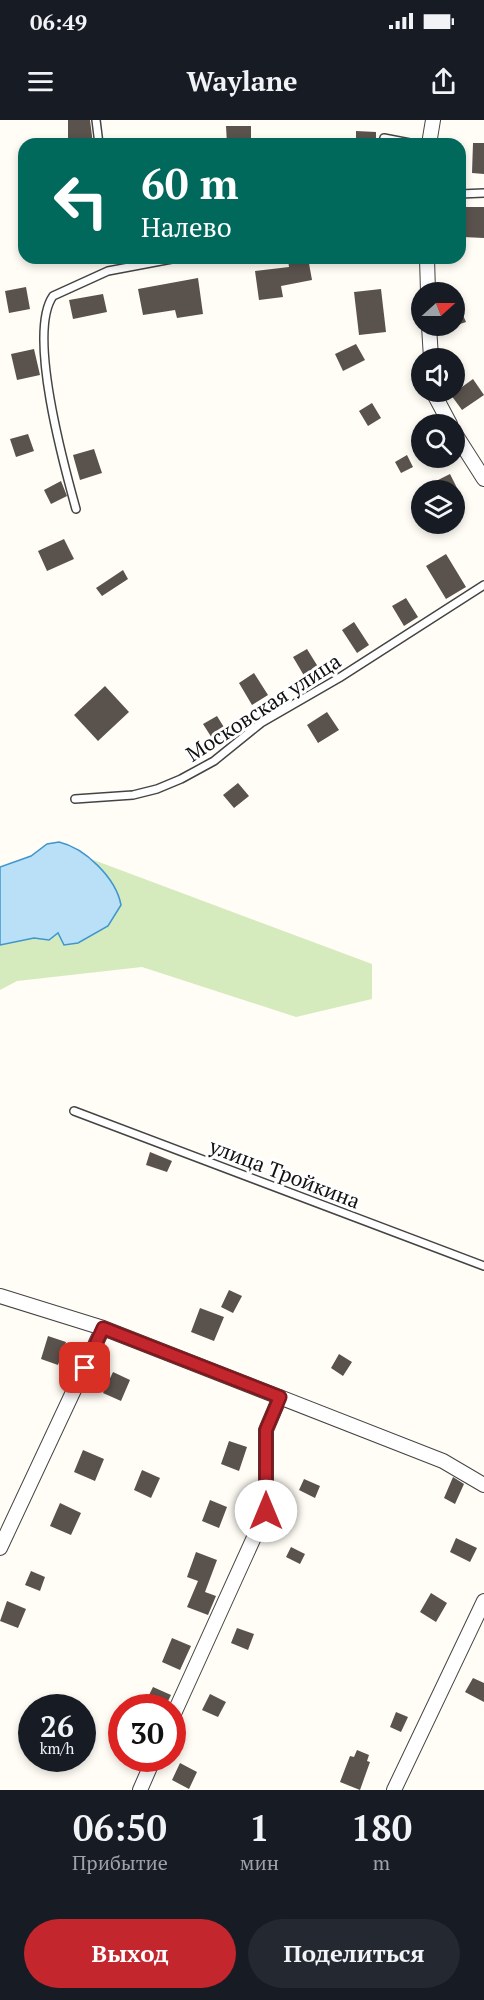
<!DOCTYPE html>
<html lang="ru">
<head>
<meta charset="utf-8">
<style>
	:root { --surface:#171b24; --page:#242831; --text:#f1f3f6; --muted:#9ea1a6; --accent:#c4262e }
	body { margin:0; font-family:"PT Serif",serif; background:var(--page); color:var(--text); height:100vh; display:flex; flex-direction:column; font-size:22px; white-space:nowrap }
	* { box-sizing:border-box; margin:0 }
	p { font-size:20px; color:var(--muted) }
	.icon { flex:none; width:33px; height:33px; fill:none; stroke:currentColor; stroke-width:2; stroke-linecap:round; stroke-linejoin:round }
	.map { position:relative; height:1670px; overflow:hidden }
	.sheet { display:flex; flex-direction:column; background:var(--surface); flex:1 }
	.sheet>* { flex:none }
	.banner { position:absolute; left:18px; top:18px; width:448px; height:126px; border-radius:18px; box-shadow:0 3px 9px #0003; background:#00695c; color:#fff; overflow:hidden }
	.needle { width:39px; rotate:69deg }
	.buttons { position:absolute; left:411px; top:162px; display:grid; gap:12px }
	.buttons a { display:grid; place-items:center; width:54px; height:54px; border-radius:50%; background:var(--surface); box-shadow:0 3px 9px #0003; font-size:30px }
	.speed { position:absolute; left:18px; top:1574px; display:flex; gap:12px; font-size:30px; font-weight:700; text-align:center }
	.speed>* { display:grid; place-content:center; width:78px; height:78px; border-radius:50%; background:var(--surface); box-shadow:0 3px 9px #0003; line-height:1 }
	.speed small { font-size:15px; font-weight:400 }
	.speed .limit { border:9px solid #d22; background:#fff; color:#111 }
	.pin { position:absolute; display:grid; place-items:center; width:51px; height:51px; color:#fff; margin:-26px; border-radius:12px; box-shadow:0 3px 9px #0006 }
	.me { position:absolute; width:66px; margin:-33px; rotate:0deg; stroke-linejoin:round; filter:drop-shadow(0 0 4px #0008) }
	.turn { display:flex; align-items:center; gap:21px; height:126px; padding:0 24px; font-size:27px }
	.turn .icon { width:78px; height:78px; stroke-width:2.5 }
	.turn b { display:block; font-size:42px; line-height:51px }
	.eta { display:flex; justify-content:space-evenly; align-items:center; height:102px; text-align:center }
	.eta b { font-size:36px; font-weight:700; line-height:42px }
	.button { display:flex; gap:12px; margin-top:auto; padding:12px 24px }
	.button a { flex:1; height:69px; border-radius:36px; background:var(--accent); color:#fff; font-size:24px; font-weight:700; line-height:69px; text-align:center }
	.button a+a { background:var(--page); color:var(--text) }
	.status { display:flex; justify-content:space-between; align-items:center; height:42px; padding:0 30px; background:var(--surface); direction:ltr }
	.status svg { height:16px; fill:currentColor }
	header { display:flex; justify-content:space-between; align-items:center; height:78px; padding:0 24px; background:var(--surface); font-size:27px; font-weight:700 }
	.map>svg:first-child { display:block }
	.green { fill:#d5ebbd }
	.water { fill:#b9e0f7; stroke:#3f96cf; stroke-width:1.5 }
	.building { fill:#5a524d }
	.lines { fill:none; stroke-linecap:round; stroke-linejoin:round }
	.service-casing { stroke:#444; stroke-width:10 }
	.minor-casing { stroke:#444; stroke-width:16 }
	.service { stroke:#fff; stroke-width:7 }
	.minor { stroke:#fff; stroke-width:14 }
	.route-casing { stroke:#7f191e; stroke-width:15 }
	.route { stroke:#c4262e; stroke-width:10 }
	.labels { text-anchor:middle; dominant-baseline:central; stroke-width:6; stroke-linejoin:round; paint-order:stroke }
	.street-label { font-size:21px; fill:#111; stroke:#fff }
</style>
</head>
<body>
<div class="status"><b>06:49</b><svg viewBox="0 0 49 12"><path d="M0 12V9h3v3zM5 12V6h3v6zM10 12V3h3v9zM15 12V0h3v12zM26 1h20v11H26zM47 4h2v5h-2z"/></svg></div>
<header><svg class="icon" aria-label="menu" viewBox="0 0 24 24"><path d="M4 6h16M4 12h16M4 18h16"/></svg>Waylane<svg class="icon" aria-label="share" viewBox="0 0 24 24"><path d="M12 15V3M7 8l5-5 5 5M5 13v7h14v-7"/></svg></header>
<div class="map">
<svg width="484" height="1670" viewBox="0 0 484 1670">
	<rect width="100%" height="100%" fill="#fffdf5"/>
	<path class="green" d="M91,739L372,844V879L296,897L142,847L17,861L0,870V825L34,818L48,820L58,813L64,825L78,823L108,806L118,774Z"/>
	<path class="water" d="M59,722C85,728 116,758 121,785L108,806L78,823L64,825L58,813L49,820L34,818L0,825V747L31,736L47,724Z"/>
	<path class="building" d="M68,0H90L93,24H68Z
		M226,6H251V24H227Z
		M356,11L376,12V24H356Z
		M473,23H484V54L472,53Z
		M464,87H484V118L463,117Z
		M308,138L312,160L281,166L283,177L259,180L255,151L289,147L288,140Z
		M198,158L203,194L177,198L175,190L143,195L138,169Z
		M26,167L30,189L9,193L5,171Z
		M381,169L386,212L359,215L354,172Z
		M103,174L107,192L73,199L69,180Z
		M454,175L466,202L454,206Z
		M356,224L365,240L343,251L335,234Z
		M34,229L40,255L17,260L11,234Z
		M473,259L484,275L462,290L451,275Z
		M372,283L381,298L368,306L359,291Z
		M28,314L34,331L16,337L10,319Z
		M94,329L102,353L80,360L73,335Z
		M407,335L413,347L401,353L395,342Z
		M450,354L458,370H436L432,363Z
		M61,361L67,376L51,384L44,370Z
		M64,419L74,439L47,451L38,431Z
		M446,434L466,467L446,479L426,446Z
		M123,450L128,459L102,476L96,468Z
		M406,478L418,497L404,506L392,486Z
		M354,502L369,525L357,533L342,510Z
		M307,529L320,550L306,559L293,537Z
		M254,553L268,575L252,585L239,563Z
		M105,566L129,592L98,621L74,595Z
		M327,592L339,610L318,623L307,605Z
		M217,596L230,617L217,626L203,604Z
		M238,663L249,676L234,688L223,675Z
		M150,1032L172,1041L167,1052L146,1045Z
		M229,1170L242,1176L233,1193L221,1187Z
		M200,1188L224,1197L214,1221L191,1212Z
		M48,1216L66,1222L58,1245L41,1239Z
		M339,1234L352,1242L343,1256L331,1248Z
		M113,1252L130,1260L121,1281L103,1273Z
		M229,1321L247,1327L239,1351L221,1344Z
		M83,1330L104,1339L95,1361L74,1352Z
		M142,1350L160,1358L151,1378L134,1370Z
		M453,1357L464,1364L455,1384L444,1378Z
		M304,1359L320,1366L315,1378L299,1370Z
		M210,1380L227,1387L219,1408L202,1401Z
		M60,1383L81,1393L71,1415L50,1406Z
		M456,1418L477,1428L470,1442L450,1432Z
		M291,1427L305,1434L300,1444L286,1437Z
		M196,1432L217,1440L205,1472L216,1476L208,1495L187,1487L198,1461L187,1457Z
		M31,1451L45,1457L40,1471L25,1465Z
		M431,1473L447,1483L436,1502L420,1492Z
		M7,1481L26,1489L18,1508L0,1501Z
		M237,1508L254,1514L248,1530L231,1523Z
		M172,1518L191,1526L180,1550L162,1542Z
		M473,1558L484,1563V1582L465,1572Z
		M153,1567L171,1575L165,1587H143Z
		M210,1574L226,1582L218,1597L202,1590Z
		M396,1592L408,1597L401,1612L390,1607Z
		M357,1630L369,1635L367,1641L370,1642L360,1670L340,1662L350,1636L354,1637Z
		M180,1643L197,1652L189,1669L172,1660Z"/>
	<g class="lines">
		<g class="service-casing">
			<path id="service" d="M96,0L99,24
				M384,18L415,24
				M460,74L484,73
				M76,389C64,346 27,213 53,176L108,151L177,138
				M75,679L133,675L157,669L181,659L214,641L261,603L339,558L484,465
				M74,991L484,1146"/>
		</g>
		<g class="minor-casing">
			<path id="minor" d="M429,24L433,0
				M427,138L428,172
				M429,206L431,238
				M433,272L450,304
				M454,312L484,359
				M0,1176L103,1208L443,1341L484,1365
				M0,1428L103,1208
				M172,1598L266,1391V1310L280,1277
				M140,1670L154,1638
				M394,1670L484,1481"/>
		</g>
		<use href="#service" class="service"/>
		<use href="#minor" class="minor"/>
	</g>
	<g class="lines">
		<g class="route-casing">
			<path id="route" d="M85,1248L103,1208L280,1277L266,1310V1391"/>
		</g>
		<use href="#route" class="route"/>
	</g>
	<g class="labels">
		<g class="street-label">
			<text transform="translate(263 587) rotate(-33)">Московская улица</text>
			<text transform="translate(285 1053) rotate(21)">улица Тройкина</text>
		</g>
	</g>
</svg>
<div class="buttons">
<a><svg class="needle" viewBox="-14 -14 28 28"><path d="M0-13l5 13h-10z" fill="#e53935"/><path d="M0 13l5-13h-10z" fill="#9ea1a6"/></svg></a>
<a><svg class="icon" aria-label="sound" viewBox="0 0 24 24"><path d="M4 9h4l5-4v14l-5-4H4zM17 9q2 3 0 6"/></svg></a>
<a><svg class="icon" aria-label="search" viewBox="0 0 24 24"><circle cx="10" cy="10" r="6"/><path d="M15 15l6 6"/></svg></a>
<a><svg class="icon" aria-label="layers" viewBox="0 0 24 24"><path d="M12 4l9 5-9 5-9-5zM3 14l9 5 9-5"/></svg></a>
</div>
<div class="speed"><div>26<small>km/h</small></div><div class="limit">30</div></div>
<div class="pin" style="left:85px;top:1248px;background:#d93025"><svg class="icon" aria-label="arrive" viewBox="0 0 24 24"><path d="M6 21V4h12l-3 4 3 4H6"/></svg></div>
<svg class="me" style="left:266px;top:1391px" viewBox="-20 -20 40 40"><circle r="19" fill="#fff"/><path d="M0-13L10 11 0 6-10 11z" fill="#c4262e"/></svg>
<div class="banner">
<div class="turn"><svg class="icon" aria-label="left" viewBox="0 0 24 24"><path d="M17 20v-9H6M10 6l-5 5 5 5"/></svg><div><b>60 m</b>Налево</div></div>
</div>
</div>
<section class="sheet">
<div class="eta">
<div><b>06:50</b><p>Прибытие</p></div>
<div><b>1</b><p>мин</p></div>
<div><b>180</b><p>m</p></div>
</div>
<div class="button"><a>Выход</a><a>Поделиться</a></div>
</section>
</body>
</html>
